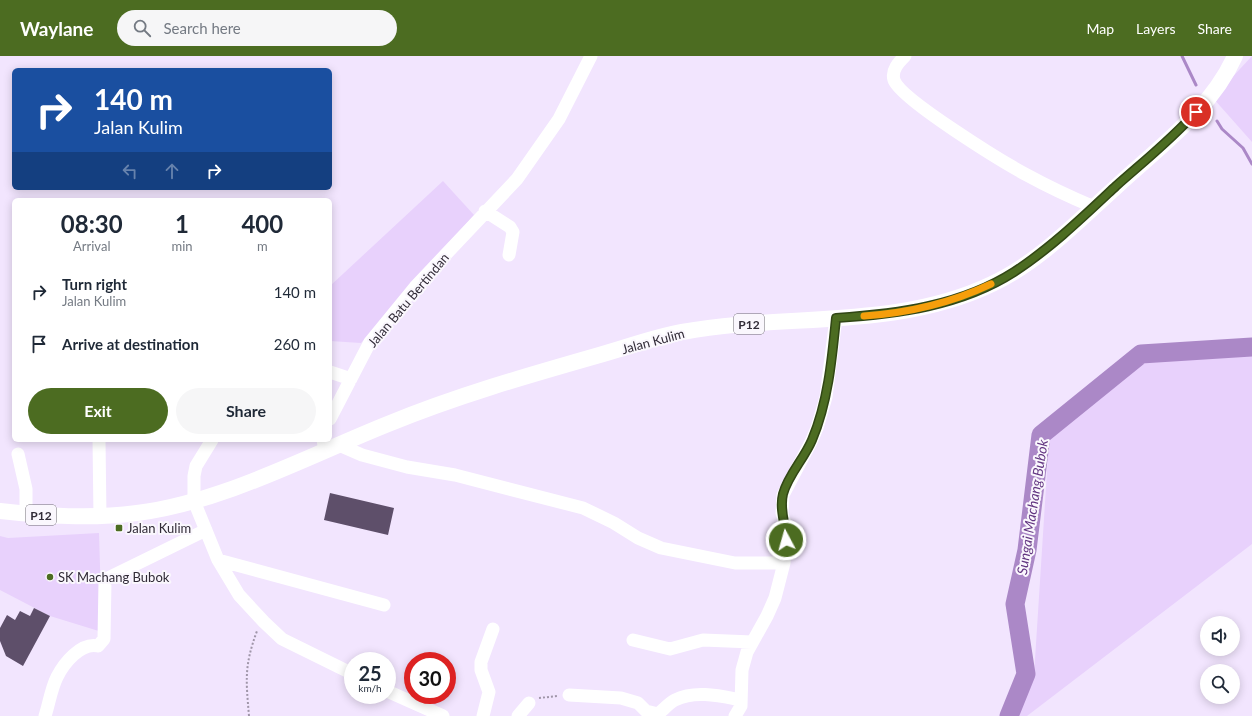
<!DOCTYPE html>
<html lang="en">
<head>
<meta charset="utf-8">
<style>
	:root { --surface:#fff; --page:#f6f6f7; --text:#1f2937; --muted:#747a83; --accent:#4c6c21 }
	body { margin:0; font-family:Lato,sans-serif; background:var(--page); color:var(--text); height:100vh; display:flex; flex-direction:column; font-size:15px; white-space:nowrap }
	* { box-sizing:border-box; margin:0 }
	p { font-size:13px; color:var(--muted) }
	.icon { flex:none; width:22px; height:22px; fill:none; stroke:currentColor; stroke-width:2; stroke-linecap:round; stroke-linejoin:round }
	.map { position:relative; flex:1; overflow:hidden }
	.side { position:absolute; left:12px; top:142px; width:320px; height:244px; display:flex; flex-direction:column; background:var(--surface); border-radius:6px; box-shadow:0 2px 10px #0003 }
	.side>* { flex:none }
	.hud { position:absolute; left:12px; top:12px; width:320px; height:122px; border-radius:6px; box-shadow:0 2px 10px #0003; background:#1a4fa0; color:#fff; overflow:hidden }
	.fabs { position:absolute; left:1200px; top:560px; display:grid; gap:8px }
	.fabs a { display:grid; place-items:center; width:40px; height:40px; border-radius:50%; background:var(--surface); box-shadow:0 2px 10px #0003; font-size:20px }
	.speed { position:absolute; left:344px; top:596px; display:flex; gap:8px; font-size:20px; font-weight:700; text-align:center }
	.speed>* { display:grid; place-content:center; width:52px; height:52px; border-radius:50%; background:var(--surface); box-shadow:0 2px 10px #0003; line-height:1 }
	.speed small { font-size:10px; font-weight:400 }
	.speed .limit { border:6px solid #d22; background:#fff; color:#111 }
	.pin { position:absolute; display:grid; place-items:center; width:34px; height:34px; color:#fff; margin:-17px; border:2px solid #fff; border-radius:50%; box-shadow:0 1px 4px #0007 }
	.me { position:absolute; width:44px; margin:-22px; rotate:354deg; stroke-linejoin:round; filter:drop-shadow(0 0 3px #0008) }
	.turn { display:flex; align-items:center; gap:14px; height:84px; padding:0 16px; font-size:18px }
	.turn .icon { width:52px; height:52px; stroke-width:2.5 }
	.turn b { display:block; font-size:28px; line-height:34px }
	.lanes { display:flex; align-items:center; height:38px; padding:0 16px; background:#0003; justify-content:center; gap:20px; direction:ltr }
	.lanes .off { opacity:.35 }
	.eta { display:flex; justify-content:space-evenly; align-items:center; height:68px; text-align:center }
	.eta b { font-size:24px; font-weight:700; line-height:28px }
	.primary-button { display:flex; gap:8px; margin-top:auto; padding:8px 16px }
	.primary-button a { flex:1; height:46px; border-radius:24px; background:var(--accent); color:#fff; font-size:16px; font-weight:700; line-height:46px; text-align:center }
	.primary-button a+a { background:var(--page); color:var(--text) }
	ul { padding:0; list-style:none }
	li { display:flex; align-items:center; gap:12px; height:52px; padding:0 16px }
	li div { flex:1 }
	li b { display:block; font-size:15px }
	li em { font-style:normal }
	header { display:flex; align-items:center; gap:24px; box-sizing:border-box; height:56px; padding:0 20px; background:var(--accent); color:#fff }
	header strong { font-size:19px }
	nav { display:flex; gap:22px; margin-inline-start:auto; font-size:14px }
	.search { width:280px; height:36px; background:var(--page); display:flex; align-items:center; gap:10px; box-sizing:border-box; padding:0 14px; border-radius:22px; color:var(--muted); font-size:15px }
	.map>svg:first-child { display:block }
	.green { fill:#e8d1fc }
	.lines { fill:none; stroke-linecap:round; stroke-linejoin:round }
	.stream { stroke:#ab88c7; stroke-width:3 }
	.river { stroke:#ab88c7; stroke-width:19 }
	.building { fill:#5e4f6a }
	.path { stroke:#a096a9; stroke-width:2; stroke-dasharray:2 2; stroke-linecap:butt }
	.minor { stroke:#fff; stroke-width:13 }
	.major { stroke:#fff; stroke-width:16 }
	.route-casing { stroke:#314615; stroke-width:10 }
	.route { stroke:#4c6c21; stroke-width:7 }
	.slow { stroke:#f59e0b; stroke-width:7 }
	.poi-dot { fill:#4c6c21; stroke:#faf7fd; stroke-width:1.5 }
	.labels { text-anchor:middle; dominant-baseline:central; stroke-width:4; stroke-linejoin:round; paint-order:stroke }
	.shield { fill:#faf7fd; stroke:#6d6872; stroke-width:1 }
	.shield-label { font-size:12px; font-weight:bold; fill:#312b37 }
	.street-label { font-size:13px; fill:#312b37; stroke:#faf7fd }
	.poi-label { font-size:13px; fill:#312b37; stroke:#faf7fd; text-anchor:start }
	.water-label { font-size:14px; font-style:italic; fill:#623581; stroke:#faf7fd }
</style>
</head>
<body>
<header>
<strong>Waylane</strong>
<div class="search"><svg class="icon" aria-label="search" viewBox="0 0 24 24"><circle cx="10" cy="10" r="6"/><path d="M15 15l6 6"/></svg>Search here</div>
<nav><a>Map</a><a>Layers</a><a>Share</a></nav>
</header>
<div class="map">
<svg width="1252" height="660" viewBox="0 0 1252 660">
	<rect width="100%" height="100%" fill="#f2e5fe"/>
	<path class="green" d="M1252,0V86L1213,42Z
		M443,125L474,159L361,287L330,285V230Z
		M1252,296V488L1027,660H1012L1034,619L1049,384L1144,306Z
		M99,477L102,576L50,560L0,534V480L8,482Z"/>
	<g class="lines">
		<path class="stream" d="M1182,0L1196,29
			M1217,65L1222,73L1243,92L1252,108"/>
		<path class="river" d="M1009,660L1026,618L1015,548L1027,494L1041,379L1141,298L1252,291"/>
	</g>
	<path class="building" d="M330,437L394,452L388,479L324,464Z
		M34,552L50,560L23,610L6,600L0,585V572L7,559L15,564L20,555L30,560Z"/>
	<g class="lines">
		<path class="path" d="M539,642L558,640
			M249,660C246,624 244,610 257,575"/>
		<path class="minor" d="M905,0C899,6 891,14 894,24C900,43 1003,106 1025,118C1047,130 1070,141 1094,151
			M485,155L510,171L513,176L509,199
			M330,316L351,323
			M330,363L370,286L415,231L517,123L559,63L591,0
			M99,384L100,461
			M212,384L196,410L194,420V445L218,504L239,539L264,566L282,583L353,618
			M323,384L325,394
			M339,389L362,399L407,411L455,419L583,452L614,467L638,482L661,492L735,507H784
			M18,398L26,433V458
			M218,504L384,549
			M633,584L670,593L703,584L752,586
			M387,635L443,660
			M569,639L621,642L638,647L646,655L658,658C663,654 669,647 675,644C695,634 720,640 741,644
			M45,660C49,648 51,633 57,621C64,607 81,586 98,590L104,583L105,525L110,521L206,474
			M483,660L489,636L481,614V606L493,573
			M518,660L529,647
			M735,660L741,650L742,614L747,596L767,560L775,542L784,507L786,471L782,457L783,439L811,386L817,372L826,341L836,262"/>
		<path class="major" d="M0,455C46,460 91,463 137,457C223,446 308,400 388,368C456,340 526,320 596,300C625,292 654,281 682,276C785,257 896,274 992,228C1039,206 1078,165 1116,131C1158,92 1211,54 1235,0"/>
	</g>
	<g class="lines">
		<g class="route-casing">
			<path id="route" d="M786,484C786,468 779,454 783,438C788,419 804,403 812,384C828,346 832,303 836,262C897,258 961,250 1014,216C1051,192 1084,160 1116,130C1143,106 1172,83 1196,56"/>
		</g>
		<use href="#route" class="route"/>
		<path class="slow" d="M864,260C908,257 951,247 991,228"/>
	</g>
	<g class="poi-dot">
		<rect x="115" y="468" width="8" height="8" rx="2"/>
		<circle cx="50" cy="521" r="4"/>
	</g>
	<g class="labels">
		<g class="shield">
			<rect x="734" y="258" width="30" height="20" rx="3"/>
			<rect x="26" y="449" width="30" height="20" rx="3"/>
		</g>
		<g class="shield-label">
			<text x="749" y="268">P12</text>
			<text x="41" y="459">P12</text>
		</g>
		<g class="street-label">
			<text transform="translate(408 244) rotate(-50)">Jalan Batu Bertindan</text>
			<text transform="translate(653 285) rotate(-15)">Jalan Kulim</text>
		</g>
		<g class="poi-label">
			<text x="127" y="472">Jalan Kulim</text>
			<text x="58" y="521">SK Machang Bubok</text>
		</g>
		<g class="water-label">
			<text transform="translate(1032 451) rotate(-81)">Sungai Machang Bubok</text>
		</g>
	</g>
</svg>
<div class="fabs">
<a><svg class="icon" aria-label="sound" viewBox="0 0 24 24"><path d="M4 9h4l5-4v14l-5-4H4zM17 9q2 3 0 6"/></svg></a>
<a><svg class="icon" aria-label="search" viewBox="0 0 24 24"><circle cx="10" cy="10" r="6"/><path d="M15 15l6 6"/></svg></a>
</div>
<div class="speed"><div>25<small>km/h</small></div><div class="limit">30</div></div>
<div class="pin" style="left:1196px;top:56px;background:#d93025"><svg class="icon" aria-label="arrive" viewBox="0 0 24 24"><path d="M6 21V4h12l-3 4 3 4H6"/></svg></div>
<svg class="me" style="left:786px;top:484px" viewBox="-20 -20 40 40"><circle r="17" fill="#4c6c21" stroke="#fff" stroke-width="3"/><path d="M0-11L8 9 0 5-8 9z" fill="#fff"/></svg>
<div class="hud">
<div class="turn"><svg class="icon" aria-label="right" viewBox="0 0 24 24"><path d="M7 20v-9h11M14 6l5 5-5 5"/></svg><div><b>140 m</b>Jalan Kulim</div></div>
<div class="lanes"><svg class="icon off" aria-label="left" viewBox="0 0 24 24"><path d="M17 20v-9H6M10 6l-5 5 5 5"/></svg><svg class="icon off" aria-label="ahead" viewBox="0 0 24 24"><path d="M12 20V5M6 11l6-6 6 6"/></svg><svg class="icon" aria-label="right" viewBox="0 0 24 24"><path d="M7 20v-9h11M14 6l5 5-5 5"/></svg></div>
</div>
<section class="side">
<div class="eta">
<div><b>08:30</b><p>Arrival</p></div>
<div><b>1</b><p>min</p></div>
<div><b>400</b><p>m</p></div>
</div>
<ul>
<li><svg class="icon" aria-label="right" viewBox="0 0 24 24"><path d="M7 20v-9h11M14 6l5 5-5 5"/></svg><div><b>Turn right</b><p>Jalan Kulim</p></div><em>140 m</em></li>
<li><svg class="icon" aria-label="arrive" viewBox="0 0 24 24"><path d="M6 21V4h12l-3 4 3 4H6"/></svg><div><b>Arrive at destination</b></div><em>260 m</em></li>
</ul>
<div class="primary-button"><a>Exit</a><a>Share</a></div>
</section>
</div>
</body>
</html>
